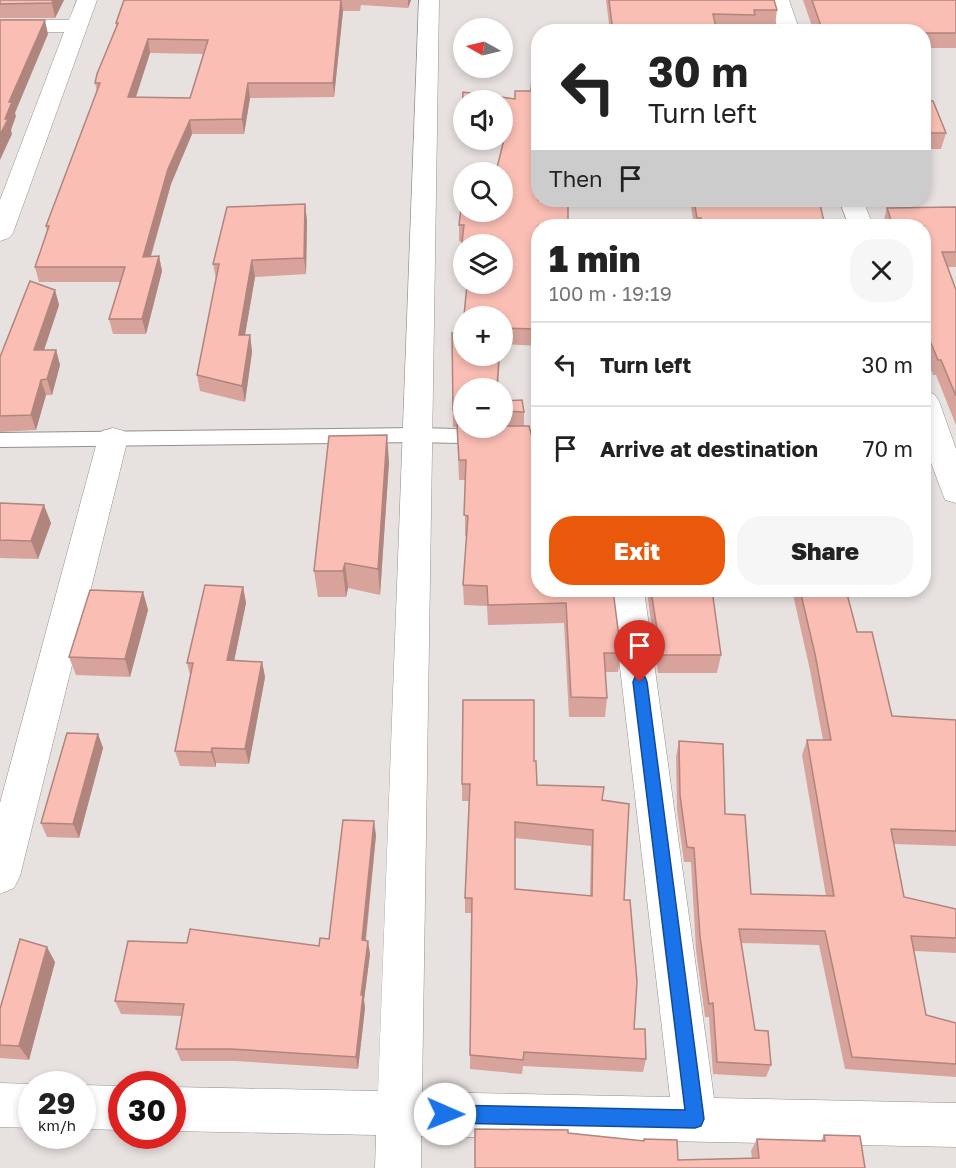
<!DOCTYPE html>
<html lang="en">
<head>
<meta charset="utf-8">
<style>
	:root { --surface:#fff; --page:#f6f6f6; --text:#222; --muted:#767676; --line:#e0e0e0; --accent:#ea580c }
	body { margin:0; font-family:"Golos Text",sans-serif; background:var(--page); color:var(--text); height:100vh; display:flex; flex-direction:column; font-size:22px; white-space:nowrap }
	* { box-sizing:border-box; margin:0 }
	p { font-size:20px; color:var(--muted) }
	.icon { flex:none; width:33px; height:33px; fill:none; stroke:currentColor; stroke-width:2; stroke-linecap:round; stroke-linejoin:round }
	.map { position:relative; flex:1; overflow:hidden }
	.panel { position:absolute; left:531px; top:219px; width:400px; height:378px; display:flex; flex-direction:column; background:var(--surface); border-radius:24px; box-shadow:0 3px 9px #0003 }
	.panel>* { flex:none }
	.guide { position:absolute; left:531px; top:24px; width:400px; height:183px; border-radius:24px; box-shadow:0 3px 9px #0003; background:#fff; color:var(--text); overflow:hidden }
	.needle { width:39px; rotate:278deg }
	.buttons { position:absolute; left:453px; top:18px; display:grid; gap:12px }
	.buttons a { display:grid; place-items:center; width:60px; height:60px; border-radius:50%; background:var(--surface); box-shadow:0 3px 9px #0003; font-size:30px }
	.speed { position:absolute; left:18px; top:1071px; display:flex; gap:12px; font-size:30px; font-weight:700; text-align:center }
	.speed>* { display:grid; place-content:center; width:78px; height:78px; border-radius:50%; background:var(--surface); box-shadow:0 3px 9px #0003; line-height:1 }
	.speed small { font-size:15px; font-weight:400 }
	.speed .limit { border:9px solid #d22; background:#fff; color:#111 }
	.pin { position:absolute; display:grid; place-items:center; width:51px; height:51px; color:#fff; margin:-62px -26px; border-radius:50% 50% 50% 0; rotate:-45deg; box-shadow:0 0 6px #0007 }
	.pin .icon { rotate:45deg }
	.me { position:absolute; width:66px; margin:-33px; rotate:91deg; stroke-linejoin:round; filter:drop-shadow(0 0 4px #0008) }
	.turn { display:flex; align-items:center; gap:21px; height:126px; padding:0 18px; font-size:27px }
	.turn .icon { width:78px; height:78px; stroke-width:2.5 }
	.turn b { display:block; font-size:42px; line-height:51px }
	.then { display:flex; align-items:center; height:57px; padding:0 18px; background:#0003; gap:12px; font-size:22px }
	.round { display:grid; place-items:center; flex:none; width:63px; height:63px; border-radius:24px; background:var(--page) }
	.summary { display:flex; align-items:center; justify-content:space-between; height:102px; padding:0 18px }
	h1 { font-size:36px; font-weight:800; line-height:45px }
	.cta { display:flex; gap:12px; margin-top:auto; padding:12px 18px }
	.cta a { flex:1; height:69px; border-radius:24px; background:var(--accent); color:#fff; font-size:24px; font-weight:800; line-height:69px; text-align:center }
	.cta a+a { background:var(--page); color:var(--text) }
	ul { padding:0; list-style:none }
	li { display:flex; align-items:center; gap:18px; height:84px; padding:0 18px; border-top:2px solid var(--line) }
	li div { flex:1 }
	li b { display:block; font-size:22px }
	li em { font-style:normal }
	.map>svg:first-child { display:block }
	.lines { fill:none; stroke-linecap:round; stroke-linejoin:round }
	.lane-casing { stroke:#95908d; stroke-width:2 }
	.street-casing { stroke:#95908d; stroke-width:1 }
	.lane { fill:#fff; fill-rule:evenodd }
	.street { fill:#fff; fill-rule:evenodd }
	.wall { fill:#d7a39b; fill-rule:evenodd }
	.shaded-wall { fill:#af857e }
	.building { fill:#fabeb4; stroke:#af857e; stroke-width:1.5; fill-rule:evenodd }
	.route { fill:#1a73e8; stroke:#114b97; stroke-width:1.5 }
</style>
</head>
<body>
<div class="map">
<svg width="956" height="1168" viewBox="0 0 956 1168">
	<rect width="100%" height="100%" fill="#e7e1df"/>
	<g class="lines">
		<g class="lane-casing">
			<path id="lane" d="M416,428L538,431V445L416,442L0,447V433Z"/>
		</g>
		<g class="street-casing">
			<path id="street" d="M77,0H97L13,233L9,238L0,241V200L64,32H0V20H69Z
				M419,0H439L422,1092L670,1097L611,590H644L714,1098L956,1103V1147L421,1136V1168H375L376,1135L172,1131V1087L378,1091Z
				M769,0H789L800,32H779Z
				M839,200H863L873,226H849Z
				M924,391L934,394L939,401L956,449V503L945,500L924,444Z
				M113,428L124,431L128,438L20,876L14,888L0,894V803L98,438L102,431Z
				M0,1083L33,1084H32V1128L0,1127Z
				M82,1085L122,1086V1130L82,1129Z"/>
		</g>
		<use href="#lane" class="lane"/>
		<use href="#street" class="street"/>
	</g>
	<path class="wall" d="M0,0H64L55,18H0Z
		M124,0H411L408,8L361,5L360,11H343L334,97L250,98L244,134H192L171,184L151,257L159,256L162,271L146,334H113L109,319L120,282H39L35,267L47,231L46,226L97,91L95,83L116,27V23ZM150,53L203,54L190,98L136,97Z
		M606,0H774L777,10L775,26L753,25L752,30H717V32H610Z
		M803,0H956V48H924V32H814Z
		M534,51H538V200H568V226H538V346L502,344V316H464L467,284H502V244H464V276H461L460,260L462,242L459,241V225L463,193H464V212H502V172H496L503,143L462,140L463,92L515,99V91H531ZM464,100H502V140H464Z
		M924,101L946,133L941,149H924Z
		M690,200H819L825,226H694Z
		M305,204L307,221L306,274L255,277L245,335H250L252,352L245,402L200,391L197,375L216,279L213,264Z
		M956,207V267H948L956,290V425L936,375H933L924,353V226H884L883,223L887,208Z
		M55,290L59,305L44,350H56L60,365L52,395H46L36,430L0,432V357Z
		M452,333H462L464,356H500L498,388H464V428H502V411L524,412V426L538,590H613L621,653L618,672H605L607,698L605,717H569L564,623L488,625L487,606L464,605L463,585L467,536H465V480H459L457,427H453Z
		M389,462L380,595L348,588L346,597H318L314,571Z
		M0,503L51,523L38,559L0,558Z
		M243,587L246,603L234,661L262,662L265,677L249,764L216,763V767L180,766L175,751L190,675L187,663Z
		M649,590H712L721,655L717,673H658L648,599Z
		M792,590H846L857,632L892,716L956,720V846L894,844L904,897L956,909V953L914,951L926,1015L956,1023V1077L845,1069L819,945L741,943L755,1030L771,1065L766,1077L713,1074L709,1017H705L696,950L691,862H684L677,810L676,757L679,741L725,814L751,894L826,896L802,755L807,740H823L810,670Z
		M143,592L148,610L130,677L76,675L69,657Z
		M98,734L103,748L79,838L47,837L41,823Z
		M534,761L537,785L602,800L624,900L634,1029L646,1059L643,1072L523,1066L522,1074L470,1069L472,913H465V898L469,801H462V784ZM515,838L591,846L590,896L515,889Z
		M376,835L366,941L370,954L364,1000L365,1008L358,1069L235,1061H181L176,1049L182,1016L121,1014L115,1001L187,943L319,946L329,939Z
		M55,962L29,1060L0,1058V1009Z
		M568,1133L643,1141L644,1139L678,1160L752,1158L751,1151L757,1139L821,1141L824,1135L865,1168H475Z"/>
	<path class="shaded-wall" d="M53,0H64L55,18L52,3Z
		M341,0L343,11L334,97L333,83Z
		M408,0H411L408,8Z
		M45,20L48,34L15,113L16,116L11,130L12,134L0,160V135L9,102Z
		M148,39L150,53L131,112L128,97Z
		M248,83L250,98L244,134L242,119Z
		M190,120L192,134L171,184L146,272L143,257L168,169Z
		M305,204L307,221L306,274L304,258Z
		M159,256L162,271L146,334L142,319Z
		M252,260L255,277L242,352L239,335Z
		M55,290L59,305L39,365L34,350Z
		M250,335L252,352L245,402L242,386Z
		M56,350L60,365L52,395L47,379Z
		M41,380L46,395L36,430L31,415Z
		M387,435L389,462L380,595L378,569Z
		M44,505L51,523L38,559L31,541Z
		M345,563L348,588L346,597L343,571Z
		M243,587L246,603L231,676L227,660Z
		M143,592L148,610L130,677L125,659Z
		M262,662L265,677L249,764L245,749Z
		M98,734L103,748L79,838L73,824Z
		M212,748L216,763V767L211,752Z
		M374,821L376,835L364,954L362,940Z
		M368,941L370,954L364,1000L365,1008L358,1069L356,1057L361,995Z
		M47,947L55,962L29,1060L19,1046Z"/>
	<path class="building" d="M0,0H53L52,3L0,4Z
		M124,0H341L333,83H248L242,119L190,120L168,169L143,257L159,256L142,319H109L125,267H35L49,226H46L100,83H95L97,74L118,23H116ZM148,39L208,40L190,98L128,97Z
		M609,0H774L777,10H754L755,15L713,14L717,32H613Z
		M812,0H956V33H924V32H823Z
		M0,20H45L9,102H12L5,119H8L0,135Z
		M534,51H538V200H568V226H538V329L502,328V316H464L467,284H502V244H464V260H460L464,225H459L463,193H464V212H502V172H496L507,127H502V100H464V124H462L463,92L515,99V91H531Z
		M924,101H933L946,133H924Z
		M694,200H819L825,226H702L701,218H697Z
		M305,204L304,258L252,260L239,335H250L242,386L197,375L219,264H213L227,207Z
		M956,207V252H942L956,290V396L941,360H938L925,329H930L924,311V226H893L887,208Z
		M30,281L55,290L34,350H56L47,379L41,380L31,415L0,416V357Z
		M464,318V356H499L497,388H464V410H453L452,333H462Z
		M522,400L524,412L502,411V401Z
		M457,425H464V428H502V426H529L534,445H538V590H613L621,653H604L607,698L571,697L566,603L488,605L487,586L463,585L468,516L464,515L466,460H459Z
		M387,435L378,569L345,563L343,571H314L329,436Z
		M0,503L44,505L31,541L0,540Z
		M205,585L243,587L227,660L262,662L245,749L212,748L211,752L175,751L193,663H187Z
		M90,590L143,592L125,659L69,657Z
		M651,590H712L721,655H661Z
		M800,590H846L857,632H872L892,716L956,720V831L891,829L904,897L956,909V938L911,936L926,1015L956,1023V1064L852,1057L825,931L739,929L755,1030L768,1031L771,1065L717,1062L713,1003L709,1004L700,936L694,848L687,847L680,795L679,741L723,744L725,814L745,815L751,894L834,896L807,740H831L815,654Z
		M463,700H534V761H536L537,785L604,787L602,800L629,804L624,900H630L637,982L634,1029H645L646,1059L524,1052L523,1060L470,1055L472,898H465L470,784H462ZM515,822L593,830L592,896L515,889Z
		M67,733L98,734L73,824L41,823Z
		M343,820L374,821L362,940L368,941L361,995H363L356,1057L231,1049H176L184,1004L115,1001L128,941L187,943L190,929L319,946L320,938L329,939Z
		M20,939L47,947L19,1046L0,1045V1009Z
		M475,1129L568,1130V1133L644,1141V1139L677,1140L678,1160L759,1158L757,1139L825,1141L824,1135L860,1136L865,1168H475Z"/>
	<path class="route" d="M640,676L645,677L647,682L704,1119L701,1126L695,1128L445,1123L438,1120L436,1114L438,1107L445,1105L685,1110L633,682L635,677Z"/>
</svg>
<div class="buttons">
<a><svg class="needle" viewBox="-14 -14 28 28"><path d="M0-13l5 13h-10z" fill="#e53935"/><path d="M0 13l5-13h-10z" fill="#767676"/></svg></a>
<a><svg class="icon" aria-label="sound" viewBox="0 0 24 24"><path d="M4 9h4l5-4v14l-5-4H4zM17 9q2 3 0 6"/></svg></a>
<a><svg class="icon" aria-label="search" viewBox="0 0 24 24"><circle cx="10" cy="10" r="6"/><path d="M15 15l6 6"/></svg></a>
<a><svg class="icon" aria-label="layers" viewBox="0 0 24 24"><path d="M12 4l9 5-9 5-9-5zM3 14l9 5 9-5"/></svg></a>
<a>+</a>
<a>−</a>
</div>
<div class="speed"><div>29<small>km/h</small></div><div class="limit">30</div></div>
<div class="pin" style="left:640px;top:682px;background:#d93025"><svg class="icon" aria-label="arrive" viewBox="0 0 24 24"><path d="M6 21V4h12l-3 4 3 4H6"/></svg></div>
<svg class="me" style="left:445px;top:1114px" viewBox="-20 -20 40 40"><circle r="19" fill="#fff"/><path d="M0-13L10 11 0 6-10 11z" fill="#1a73e8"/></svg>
<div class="guide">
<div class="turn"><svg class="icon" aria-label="left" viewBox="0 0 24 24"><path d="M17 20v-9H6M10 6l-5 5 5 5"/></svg><div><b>30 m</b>Turn left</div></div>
<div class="then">Then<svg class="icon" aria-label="arrive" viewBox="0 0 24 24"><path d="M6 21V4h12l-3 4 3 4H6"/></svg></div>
</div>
<section class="panel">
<div class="summary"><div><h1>1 min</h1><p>100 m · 19:19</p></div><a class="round"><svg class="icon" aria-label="close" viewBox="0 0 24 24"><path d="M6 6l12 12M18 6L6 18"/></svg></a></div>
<ul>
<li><svg class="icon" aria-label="left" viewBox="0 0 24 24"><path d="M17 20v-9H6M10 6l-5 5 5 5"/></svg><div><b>Turn left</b></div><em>30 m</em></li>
<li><svg class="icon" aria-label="arrive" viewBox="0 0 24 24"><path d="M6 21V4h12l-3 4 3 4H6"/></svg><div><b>Arrive at destination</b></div><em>70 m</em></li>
</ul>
<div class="cta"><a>Exit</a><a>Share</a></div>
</section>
</div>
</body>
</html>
